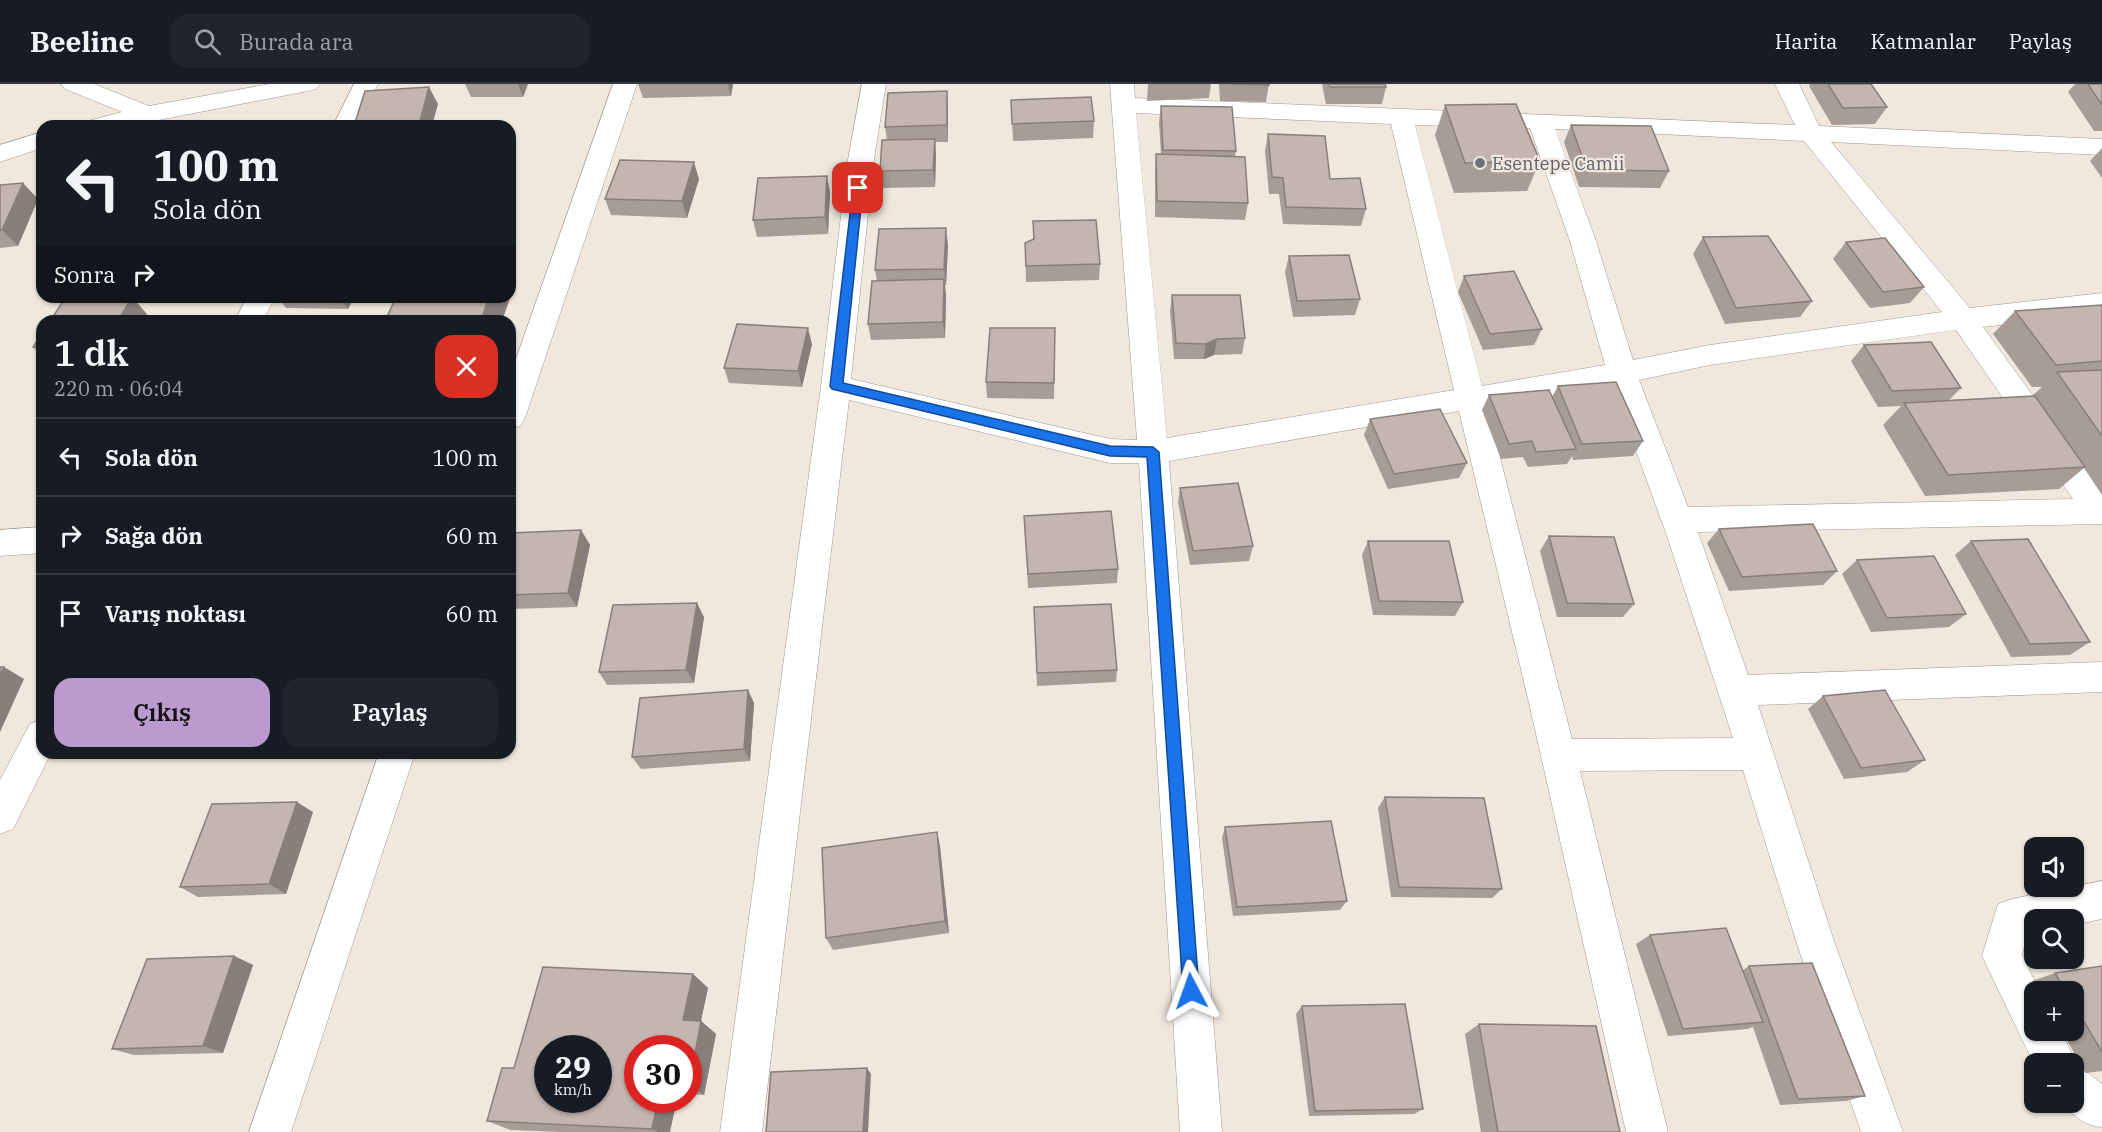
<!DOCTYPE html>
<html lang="tr">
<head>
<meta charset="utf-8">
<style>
	:root { --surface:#171b24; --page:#20242c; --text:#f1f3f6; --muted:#9ea1a6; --line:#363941; --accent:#bb9acf }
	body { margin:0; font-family:"IBM Plex Serif",serif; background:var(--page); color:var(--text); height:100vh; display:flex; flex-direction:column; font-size:22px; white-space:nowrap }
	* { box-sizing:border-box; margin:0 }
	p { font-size:20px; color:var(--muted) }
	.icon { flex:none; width:33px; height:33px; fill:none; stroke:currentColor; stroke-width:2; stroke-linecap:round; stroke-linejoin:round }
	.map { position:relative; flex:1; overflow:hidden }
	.side { position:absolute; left:36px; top:231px; width:480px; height:444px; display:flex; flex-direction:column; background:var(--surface); border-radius:18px; box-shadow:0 2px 4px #0004 }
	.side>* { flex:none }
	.banner { position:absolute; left:36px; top:36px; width:480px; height:183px; border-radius:18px; box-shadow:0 2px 4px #0004; background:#171b24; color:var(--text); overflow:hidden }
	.tools { position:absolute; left:2024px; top:753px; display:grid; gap:12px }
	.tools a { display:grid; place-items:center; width:60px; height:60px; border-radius:12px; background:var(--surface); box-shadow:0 2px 4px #0004; font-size:30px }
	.speed { position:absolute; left:534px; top:951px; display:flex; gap:12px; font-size:30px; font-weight:700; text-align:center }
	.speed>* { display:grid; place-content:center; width:78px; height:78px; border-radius:50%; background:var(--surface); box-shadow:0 2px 4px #0004; line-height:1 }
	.speed small { font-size:15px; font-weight:400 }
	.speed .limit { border:9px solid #d22; background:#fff; color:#111 }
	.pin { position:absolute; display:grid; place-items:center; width:51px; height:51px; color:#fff; margin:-26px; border-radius:12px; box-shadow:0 3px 9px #0006 }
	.me { position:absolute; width:66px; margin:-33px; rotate:356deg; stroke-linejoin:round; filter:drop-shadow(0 0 4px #0008) }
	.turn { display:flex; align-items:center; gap:21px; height:126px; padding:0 18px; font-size:27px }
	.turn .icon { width:78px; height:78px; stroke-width:2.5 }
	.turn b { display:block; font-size:42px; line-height:51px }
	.then { display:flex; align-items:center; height:57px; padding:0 18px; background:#0003; gap:12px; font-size:22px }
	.round { display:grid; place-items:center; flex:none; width:63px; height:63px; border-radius:18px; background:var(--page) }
	.summary { display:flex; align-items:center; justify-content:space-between; height:102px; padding:0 18px }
	h1 { font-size:36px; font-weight:600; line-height:45px }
	.cta { display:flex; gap:12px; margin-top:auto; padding:12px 18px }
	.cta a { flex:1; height:69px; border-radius:18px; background:var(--accent); color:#111; font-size:24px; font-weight:600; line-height:69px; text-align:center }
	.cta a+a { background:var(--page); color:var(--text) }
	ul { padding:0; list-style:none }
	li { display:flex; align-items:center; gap:18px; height:78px; padding:0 18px; border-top:2px solid var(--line) }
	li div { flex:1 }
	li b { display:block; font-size:22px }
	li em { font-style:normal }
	header { display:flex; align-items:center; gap:36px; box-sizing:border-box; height:84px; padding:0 30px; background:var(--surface); border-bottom:2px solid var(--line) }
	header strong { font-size:28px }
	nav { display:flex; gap:33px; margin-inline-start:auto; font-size:21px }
	.search { width:420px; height:54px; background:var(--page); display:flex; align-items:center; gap:15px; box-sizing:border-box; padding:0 21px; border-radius:18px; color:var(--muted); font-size:22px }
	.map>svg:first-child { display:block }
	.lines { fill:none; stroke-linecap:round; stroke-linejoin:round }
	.street-casing { stroke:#9f978d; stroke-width:1 }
	.street { fill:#fff; fill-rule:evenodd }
	.wall { fill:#a89c97 }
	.shaded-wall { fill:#887f7b }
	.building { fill:#c3b5b0; stroke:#887f7b; stroke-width:1.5; fill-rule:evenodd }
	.route { fill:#1a73e8; stroke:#114b97; stroke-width:1.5 }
	.worship-dot { fill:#6b7280; stroke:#f0e8dd; stroke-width:2 }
	.labels { text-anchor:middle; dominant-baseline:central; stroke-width:4.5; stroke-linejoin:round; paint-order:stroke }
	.far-worship-label { font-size:18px; fill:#5b616d; stroke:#f0e8dd; text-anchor:start }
</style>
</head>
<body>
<header>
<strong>Beeline</strong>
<div class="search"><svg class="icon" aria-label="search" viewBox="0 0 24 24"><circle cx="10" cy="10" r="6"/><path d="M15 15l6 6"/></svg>Burada ara</div>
<nav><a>Harita</a><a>Katmanlar</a><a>Paylaş</a></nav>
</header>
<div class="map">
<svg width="2102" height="1048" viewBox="0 0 2102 1048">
	<rect width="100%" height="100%" fill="#f0e8dd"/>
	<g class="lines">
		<g class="street-casing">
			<path id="street" d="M61,0H94L149,22L269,0H320L316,5L308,7L128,42H85L88,37L122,28L65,5Z
				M354,0H378L357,42H333Z
				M613,0H637L525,334L520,342L510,345V292Z
				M862,0H886L873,81L851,295L1110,355L1137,356L1110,0H1134L1135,14L1795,41L1775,0H1799L1819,42L2102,55V71L1831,58L1970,224L2102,209V229L1983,243L2102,407V440L1698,448L1748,591L2102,578V608L1758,621L1834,857L1903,1048H1861L1796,857L1743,686L1580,687L1668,1048H1626L1529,619L1459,327L1169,377L1222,1048H1180L1139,379H1110L849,316L762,1048H720L821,302L847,81ZM1136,29L1391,40L1454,306L1167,354ZM1415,41L1530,44L1570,157L1605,281L1482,302ZM1555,45L1804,57L1942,228L1710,261L1633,276L1596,157ZM1956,246L2073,415L1688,423L1639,296L1710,281ZM1612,301L1666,449L1733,654L1572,655L1487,323Z
				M42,48V64L0,78V61Z
				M247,213H275L263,237H235Z
				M42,443V469L0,472V446Z
				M42,635V669H51L13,745L0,750V696L30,640Z
				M379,669H415L291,1048H249Z
				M2102,797V835L2073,841V836H2034V849L2027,850L2022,871L2040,908H2034V946H2060L2077,980L2075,984L2088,989L2102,1000V1043C2085,1043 2071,1028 2058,1019L2073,1018V980H2034L1982,872L1998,820L2012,815Z"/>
		</g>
		<use href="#street" class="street"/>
	</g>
	<path class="wall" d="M465,0H528L523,13H471Z
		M638,0H733L731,12L643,14Z
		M1148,0H1211L1209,14L1147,17Z
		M1219,0H1269L1266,18L1220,17Z
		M1322,0H1385L1386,3L1382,20H1326Z
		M1810,0H1871L1887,23L1875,40L1832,41L1809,2Z
		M2075,0H2102V47H2094L2068,8Z
		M947,7L948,24V58H935L936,71L935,103L882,104L880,87L887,56L885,43Z
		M1011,16L1094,37L1093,54L1013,57Z
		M1445,21L1540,77L1527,107L1454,109L1435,51Z
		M1161,22L1236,67L1235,72L1248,119L1245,136L1155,133V87L1156,70H1161L1159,39Z
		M1571,41L1669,87L1660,104L1579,103L1564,58Z
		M1268,50L1330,95L1366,125L1361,142L1283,140L1279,110H1269L1265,67Z
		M2102,64V94L2090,77Z
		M699,95L687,134L611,131L605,115Z
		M0,101L38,115L18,162L0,164Z
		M830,108L828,150L757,153L753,136Z
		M1033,137L1100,180L1099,196L1026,198L1025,159L1033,155Z
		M1703,153L1812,217L1800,233L1725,240L1693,170Z
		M1846,158L1924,203L1910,219L1870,224L1833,175Z
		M948,161L946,201H945L946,212L945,254L871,256L868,240L877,197L875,186Z
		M1289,172L1360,215L1355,231L1293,233L1285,188Z
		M1464,192L1542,245L1534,261L1483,266L1458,208Z
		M1172,211L1245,254L1242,270L1214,271L1204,275H1174L1170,227Z
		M278,213H354L348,225L286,224Z
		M2102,221V411L2084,384L2059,405L1925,412L1883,341L1901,322L1878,323L1851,277L1864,261L1961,304L1949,316L2034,312L2033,311L2042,303H2032L1993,250L2015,227Z
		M1055,244L1054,315L987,314L986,298Z
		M42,249V272L33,263Z
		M812,260L802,303L729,299L724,284Z
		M1558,302L1643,357L1633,372L1573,376L1572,372L1567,380L1528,383L1523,373L1501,375L1482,326L1489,311L1552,313Z
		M1370,335L1467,379L1459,394L1388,405L1364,351Z
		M1180,404L1253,462L1249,477L1190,481L1178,418Z
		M1024,432L1118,485L1117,499L1028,504Z
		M1719,445L1837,487L1823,501L1729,507L1707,459Z
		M581,446L590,461L577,523L510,525V449Z
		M1549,452L1634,520L1623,533H1557L1540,467Z
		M1368,457L1463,518L1455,532L1373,531L1362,471Z
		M1971,457L2090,558L2070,571L2011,573L1955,471Z
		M1857,476L1966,530L1949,543L1871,548L1842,490Z
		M1034,523L1117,586L1116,598L1037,602Z
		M704,533L694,599L607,601L599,588Z
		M748,606L754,619L750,677L641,685L632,673Z
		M1823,612L1925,676L1907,688L1844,695L1808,625Z
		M1385,713L1502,805L1492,814L1391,813L1378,724Z
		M313,728L286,810L198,813L180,803Z
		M1225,743L1347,817L1340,826L1233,832L1222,754Z
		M937,748L940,763L949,849L833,866L826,854Z
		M1650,851L1743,886L1749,882L1865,1012L1846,1017L1780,1021L1753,943L1747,945L1668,952L1636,860Z
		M234,872L253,881L223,969L134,971L112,965Z
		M2102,882V987L2086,989L2061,946H2073V908H2038L2032,897L2055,889Z
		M693,890L708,904L701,937L716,950L704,1011L688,1010V964H638L670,1048H560L511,1046L487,1037L514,984Z
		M1302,922L1423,1025L1414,1030L1309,1032L1296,930Z
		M1479,940L1620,1048H1481L1465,950Z"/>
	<path class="shaded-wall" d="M518,0H528L523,13Z
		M728,0H733L731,12Z
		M429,3L438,20L432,42H419V41Z
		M947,7L948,24V58L947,41Z
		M935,55L936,71L935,103L933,86Z
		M694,78L699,95L687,134L682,117Z
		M827,92L830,108L828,150L825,133Z
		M23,99L38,115L18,162L2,146Z
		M946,144L948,161L946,201L944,185Z
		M944,195L946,212L945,254L943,238Z
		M510,196L514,203L502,237H481L489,213H510Z
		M132,213L147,230L143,237H118Z
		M339,213H354L348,225Z
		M808,244L812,260L802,303L798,287Z
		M1217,255L1214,271L1204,275L1206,260Z
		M581,446L590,461L577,523L568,509Z
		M697,519L704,533L694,599L686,586Z
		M4,583L24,595L0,648V591Z
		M748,606L754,619L750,677L744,665Z
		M297,718L313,728L286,810L269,800Z
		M937,748L940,763L949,849L945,837Z
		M234,872L253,881L223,969L203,962Z
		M693,890L708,904L698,949L683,936Z
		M701,937L716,950L704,1011L689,1001Z
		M867,984L871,990L868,1048H863Z
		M658,1016H677L670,1048H658L652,1045Z"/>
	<path class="building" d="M1231,0H1269V1Z
		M1329,0H1385L1386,3H1330Z
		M1828,0H1871L1887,23L1843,24Z
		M2088,0H2102V21Z
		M429,3L419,41L400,42H354L365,7Z
		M947,7V41L885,43L888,9Z
		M1091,13L1094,37L1012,40L1011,16Z
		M1516,20L1540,77L1465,79L1445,21Z
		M1161,22L1232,23L1236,67L1163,66Z
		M1571,41L1651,42L1669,87L1587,86Z
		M1268,50L1325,52L1330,95L1360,94L1366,125L1286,123L1283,94L1272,93Z
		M935,55L933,86L880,87L882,56Z
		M1156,70L1245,73L1248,119L1157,117Z
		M620,76L694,78L682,117L605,115Z
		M827,92L825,133L753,136L758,94Z
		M23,99L2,146H0V101Z
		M1096,136L1100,180L1026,182L1025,159L1034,155L1033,137Z
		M946,144L944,185L875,186L879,145Z
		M1768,152L1812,217L1736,224L1703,153Z
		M1885,154L1924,203L1883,208L1846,158Z
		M1349,171L1360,215L1297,217L1289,172Z
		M1514,187L1542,245L1490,250L1464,192Z
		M944,195L943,238L868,240L872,197Z
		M1172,211H1240L1245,254L1217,255L1206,260L1176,259Z
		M66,213H132L118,237H50Z
		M396,213H489L481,237H385Z
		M2102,221V277L2056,281L2015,227Z
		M737,240L808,244L798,287L724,284Z
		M990,244H1055L1054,299L986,298Z
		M42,249V263H33Z
		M1931,258L1961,304L1892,307L1864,261Z
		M2102,286V352L2057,288Z
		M1616,298L1643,357L1582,360L1558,302Z
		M1549,306L1576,365L1536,368L1532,357L1509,360L1489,311Z
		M2035,312L2085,383L1948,391L1904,319Z
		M1440,325L1467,379L1394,390L1370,335Z
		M1238,399L1253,462L1193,467L1180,404Z
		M1111,427L1118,485L1028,490L1024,432Z
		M1813,440L1837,487L1742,493L1719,445Z
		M581,446L568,509L510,511V449Z
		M1549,452L1614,453L1634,520L1567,519Z
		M2028,455L2090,558L2030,560L1971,457Z
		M1368,457H1449L1463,518L1379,517Z
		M1934,472L1966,530L1887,534L1857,476Z
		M697,519L686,586L599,588L613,521Z
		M1111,520L1117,586L1037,589L1034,523Z
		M0,583H4L0,591Z
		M748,606L744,665L632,673L640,614Z
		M1885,606L1925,676L1861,684L1823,612Z
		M1385,713L1484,714L1502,805L1399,803Z
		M297,718L269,800L180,803L212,720Z
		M1331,737L1347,817L1237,823L1225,743Z
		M937,748L945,837L826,854L822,764Z
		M1726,844L1763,938L1683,945L1650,851Z
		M234,872L203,962L112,965L147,875Z
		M1812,879L1865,1012L1798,1015L1749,882Z
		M2102,882V968L2073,919V908H2066L2055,889Z
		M543,883L693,890L683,936L701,937L689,1001L688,964H638V1016H658L652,1045L487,1037L502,984H514ZM548,964H598V1016H548Z
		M1405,920L1423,1025L1315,1027L1302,922Z
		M1479,940L1596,942L1620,1048H1498Z
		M867,984L863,1048H766L771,988Z"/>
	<path class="route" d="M858,100L863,104L843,299L1110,362L1153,363L1159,368L1199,907L1197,913L1191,916L1185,913L1183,907L1147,373L1110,372L832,305L830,302L853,104Z"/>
	<circle class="worship-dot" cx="1480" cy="79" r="6"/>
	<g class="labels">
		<g class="far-worship-label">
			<text x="1492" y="79">Esentepe Camii</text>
		</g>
	</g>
</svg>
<div class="tools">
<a><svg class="icon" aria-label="sound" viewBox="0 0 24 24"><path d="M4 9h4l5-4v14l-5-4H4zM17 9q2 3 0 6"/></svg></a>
<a><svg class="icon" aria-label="search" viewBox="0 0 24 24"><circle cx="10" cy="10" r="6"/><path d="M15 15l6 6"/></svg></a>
<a>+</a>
<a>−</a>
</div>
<div class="speed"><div>29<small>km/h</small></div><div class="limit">30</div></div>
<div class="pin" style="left:858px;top:104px;background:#d93025"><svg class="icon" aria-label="arrive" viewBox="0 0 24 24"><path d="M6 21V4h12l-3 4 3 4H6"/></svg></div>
<svg class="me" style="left:1191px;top:907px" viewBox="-20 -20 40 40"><path d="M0-17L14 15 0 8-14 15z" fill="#1a73e8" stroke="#fff" stroke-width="4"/></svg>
<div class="banner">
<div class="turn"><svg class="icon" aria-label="left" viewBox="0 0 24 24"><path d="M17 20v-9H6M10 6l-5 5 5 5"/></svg><div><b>100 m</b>Sola dön</div></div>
<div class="then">Sonra<svg class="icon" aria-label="right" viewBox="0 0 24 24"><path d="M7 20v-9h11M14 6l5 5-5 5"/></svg></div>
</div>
<section class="side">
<div class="summary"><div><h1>1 dk</h1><p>220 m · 06:04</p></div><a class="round" style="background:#d93025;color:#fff"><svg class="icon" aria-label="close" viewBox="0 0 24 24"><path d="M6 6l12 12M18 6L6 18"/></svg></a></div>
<ul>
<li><svg class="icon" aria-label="left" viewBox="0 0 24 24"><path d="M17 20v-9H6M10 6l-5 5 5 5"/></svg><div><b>Sola dön</b></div><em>100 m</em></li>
<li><svg class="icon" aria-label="right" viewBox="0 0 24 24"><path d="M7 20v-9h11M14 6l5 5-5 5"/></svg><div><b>Sağa dön</b></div><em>60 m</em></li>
<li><svg class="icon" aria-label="arrive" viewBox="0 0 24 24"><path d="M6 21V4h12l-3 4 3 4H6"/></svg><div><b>Varış noktası</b></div><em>60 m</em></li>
</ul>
<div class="cta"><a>Çıkış</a><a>Paylaş</a></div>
</section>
</div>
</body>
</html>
